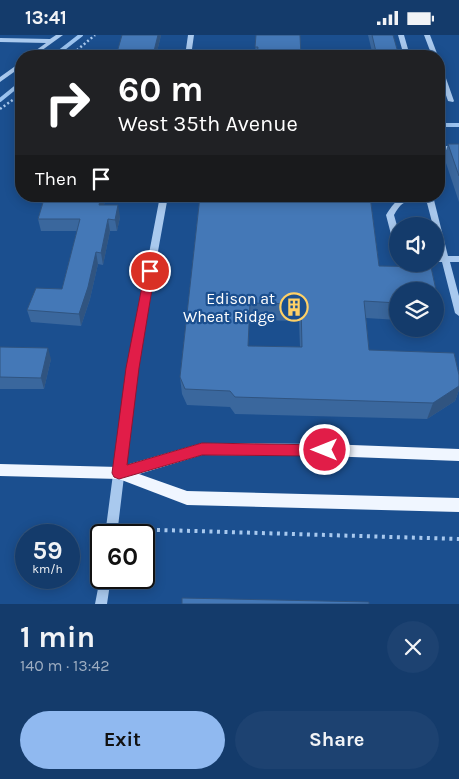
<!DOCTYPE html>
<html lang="en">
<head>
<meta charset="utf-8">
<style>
	:root { --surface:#143b6b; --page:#1d4271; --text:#f1f3f6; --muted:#9dadc1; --line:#33557e; --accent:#90b9f0 }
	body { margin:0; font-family:Karla,sans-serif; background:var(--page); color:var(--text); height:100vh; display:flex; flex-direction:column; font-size:19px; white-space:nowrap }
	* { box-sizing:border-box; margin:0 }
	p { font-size:16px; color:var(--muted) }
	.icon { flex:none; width:28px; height:28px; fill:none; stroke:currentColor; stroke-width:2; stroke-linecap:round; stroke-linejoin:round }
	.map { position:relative; height:569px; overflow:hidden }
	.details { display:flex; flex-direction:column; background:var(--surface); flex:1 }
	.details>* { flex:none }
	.top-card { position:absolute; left:15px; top:15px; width:430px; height:152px; border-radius:20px; box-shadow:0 2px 12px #0003,0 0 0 1px var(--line); background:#202124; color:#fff; overflow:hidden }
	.fabs { position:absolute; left:389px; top:182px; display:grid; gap:10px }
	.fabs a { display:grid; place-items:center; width:55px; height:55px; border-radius:50%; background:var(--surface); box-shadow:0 2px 12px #0003,0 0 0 1px var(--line); font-size:25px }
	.speed { position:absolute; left:15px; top:489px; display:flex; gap:10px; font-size:25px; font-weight:700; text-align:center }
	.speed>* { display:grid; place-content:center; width:65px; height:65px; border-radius:50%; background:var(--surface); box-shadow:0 2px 12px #0003,0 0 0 1px var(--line); line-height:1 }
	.speed small { font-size:12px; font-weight:400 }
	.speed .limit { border:2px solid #111; border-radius:8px; background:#fff; color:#111 }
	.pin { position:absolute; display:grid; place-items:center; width:42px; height:42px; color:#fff; margin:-21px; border:2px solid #fff; border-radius:50%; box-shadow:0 1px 5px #0007 }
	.me { position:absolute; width:55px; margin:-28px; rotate:270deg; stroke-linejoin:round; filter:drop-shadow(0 0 4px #0008) }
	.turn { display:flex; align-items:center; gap:18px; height:105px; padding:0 20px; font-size:22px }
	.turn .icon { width:65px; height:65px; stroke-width:2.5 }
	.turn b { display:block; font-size:35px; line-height:42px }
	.then { display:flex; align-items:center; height:48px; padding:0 20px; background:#0003; gap:10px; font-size:19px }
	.round { display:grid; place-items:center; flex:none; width:52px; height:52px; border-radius:26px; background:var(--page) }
	.overview { display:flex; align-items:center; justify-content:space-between; height:85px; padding:0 20px }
	h1 { font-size:30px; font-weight:700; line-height:38px }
	.cta { display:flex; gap:10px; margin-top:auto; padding:10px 20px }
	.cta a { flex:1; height:58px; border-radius:30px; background:var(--accent); color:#111; font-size:20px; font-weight:700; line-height:58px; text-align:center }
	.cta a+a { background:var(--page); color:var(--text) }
	.status { display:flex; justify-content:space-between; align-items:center; height:35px; padding:0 25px; background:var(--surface); direction:ltr }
	.status svg { height:14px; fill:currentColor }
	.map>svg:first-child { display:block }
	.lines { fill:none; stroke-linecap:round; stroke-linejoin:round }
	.stream { stroke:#9cc4f0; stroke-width:4 }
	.path-far1 { stroke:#a9c9ee; stroke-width:2.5; stroke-dasharray:2 2.5; stroke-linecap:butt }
	.path { stroke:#a9c9ee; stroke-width:4; stroke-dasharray:3 4.5; stroke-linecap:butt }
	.minor { fill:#a9c9ee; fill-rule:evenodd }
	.major { fill:#f0f6ff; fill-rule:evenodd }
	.wall { fill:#3a679d; fill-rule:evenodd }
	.shaded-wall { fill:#305480 }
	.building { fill:#4478b7; stroke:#305480; fill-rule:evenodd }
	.route { fill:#e11d48; stroke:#92132f }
	.labels { text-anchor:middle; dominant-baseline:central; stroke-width:4.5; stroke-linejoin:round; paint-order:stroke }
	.poi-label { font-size:16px; fill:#fff; stroke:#1b4f8f; text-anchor:end }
</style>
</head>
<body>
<div class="status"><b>13:41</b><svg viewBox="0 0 49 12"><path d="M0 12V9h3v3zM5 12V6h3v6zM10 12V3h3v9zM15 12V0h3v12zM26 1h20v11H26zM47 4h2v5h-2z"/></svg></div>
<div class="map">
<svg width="459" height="569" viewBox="0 0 459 569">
	<rect width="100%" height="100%" fill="#1b4f8f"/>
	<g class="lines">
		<path class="stream" d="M54,21L81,0
			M0,65L21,48
			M439,90H459"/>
		<path class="path-far1" d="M70,21L95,0
			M0,74L21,59"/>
		<path class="path" d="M127,494L459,504"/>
		<path class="minor" d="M56,0H63L34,21H28L46,8L0,7V3L50,4Z
			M188,0H194L191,21H185Z
			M398,0H404L410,21H404Z
			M424,0H430L438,21H432Z
			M21,27V32L0,47V42Z
			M439,30L442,32L454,66L453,67L448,66L439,40Z
			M439,111H459V115H439Z
			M160,161H168L137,333L117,500H105L127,333Z
			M425,161H433L448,221H459V227H450L459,261V281L455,278L442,227H435V221H440L435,200V191H433L427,168C409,167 404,162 394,180L398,194V213L394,211L386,180C399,159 403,163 426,164Z
			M101,538V542H111L107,569H95Z"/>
		<path class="major" d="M202,408L325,409L459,414V426L325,421L202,420L139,439L187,456L459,463V477L187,470L119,444L0,441V429L119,432Z"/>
	</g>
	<path class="wall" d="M161,0L156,21H116Z
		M256,0L301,21H255Z
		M368,0H393L399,21H373Z
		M448,109H459V167L444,122Z
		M45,161H106L104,170L120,182L117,196H110L103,230L98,229L90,264L81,291L31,287L27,275L62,254L77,196H41L38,184Z
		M200,161H370L379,231L431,232L439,269L435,283V256H398V285L366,283L369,315L454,318L459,340V355L455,366L427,384L235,379L230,372L187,370L182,359L180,342ZM249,285L299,286L300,312L248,311Z
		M0,312L51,324L44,354H0Z"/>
	<path class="shaded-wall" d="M158,0H161L156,21H155L154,16Z
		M101,161H106L101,181L99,170Z
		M118,170L120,182L117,196L115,185Z
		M108,184L110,196L103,230L101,218Z
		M96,217L98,229L90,264L81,291L79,279Z
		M48,313L51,324L44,354L41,343Z
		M459,351V355L455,366L427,384L433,368Z"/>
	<path class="building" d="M122,0H158L154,16H151L150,21H116Z
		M256,0H300L301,21H257L258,12H255Z
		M372,0H393L399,21H377Z
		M448,109H459V141Z
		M45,161H101L99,170H118L115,185L108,184L101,218L96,217L88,252L79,279L27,275L36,253L62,254L80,184H38Z
		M200,161H370L379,231L431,232L439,269H435V256H398V268L364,266L369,315L454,318L459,340V351L433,368L235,362L230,356L185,354L180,342ZM250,268L301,269L302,312L248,311Z
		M0,312L48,313L41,343L0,342Z
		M182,563L369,567V569H182Z"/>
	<path class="route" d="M150,232L155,236L139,333L127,430L202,408L325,410L330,411L332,415L330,419L325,421L202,420L119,444L114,442L112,438L126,333L145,236Z"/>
	<defs>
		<g id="building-ring" transform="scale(1.4375)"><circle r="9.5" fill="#1b4f8f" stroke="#ffd166" stroke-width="1.5"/><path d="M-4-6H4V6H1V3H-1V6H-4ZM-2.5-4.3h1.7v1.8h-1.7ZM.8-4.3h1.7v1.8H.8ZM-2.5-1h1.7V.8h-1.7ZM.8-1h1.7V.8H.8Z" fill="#ffd166"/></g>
	</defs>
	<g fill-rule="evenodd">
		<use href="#building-ring" x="294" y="272"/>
	</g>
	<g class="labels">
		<g class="poi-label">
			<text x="275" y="263">Edison at<tspan x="275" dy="18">Wheat Ridge</tspan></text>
		</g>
	</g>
</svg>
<div class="fabs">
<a><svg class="icon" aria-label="sound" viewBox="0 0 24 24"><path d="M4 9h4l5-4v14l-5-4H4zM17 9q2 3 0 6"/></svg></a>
<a><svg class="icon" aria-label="layers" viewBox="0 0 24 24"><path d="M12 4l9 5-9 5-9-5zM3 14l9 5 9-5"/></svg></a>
</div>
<div class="speed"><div>59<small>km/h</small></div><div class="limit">60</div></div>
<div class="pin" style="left:150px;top:236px;background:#d93025"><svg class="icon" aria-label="arrive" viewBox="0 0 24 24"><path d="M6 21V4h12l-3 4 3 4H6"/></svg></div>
<svg class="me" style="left:325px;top:415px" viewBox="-20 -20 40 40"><circle r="17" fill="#e11d48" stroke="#fff" stroke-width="3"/><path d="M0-11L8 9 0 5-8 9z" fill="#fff"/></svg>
<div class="top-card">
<div class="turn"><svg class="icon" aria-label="right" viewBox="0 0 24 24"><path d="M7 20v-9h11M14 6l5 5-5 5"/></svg><div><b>60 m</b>West 35th Avenue</div></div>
<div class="then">Then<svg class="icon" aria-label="arrive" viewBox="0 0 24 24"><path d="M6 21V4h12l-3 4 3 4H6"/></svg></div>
</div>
</div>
<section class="details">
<div class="overview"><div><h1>1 min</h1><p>140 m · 13:42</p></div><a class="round"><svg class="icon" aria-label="close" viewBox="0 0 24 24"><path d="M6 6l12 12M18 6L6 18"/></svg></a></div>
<div class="cta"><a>Exit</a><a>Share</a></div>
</section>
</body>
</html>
